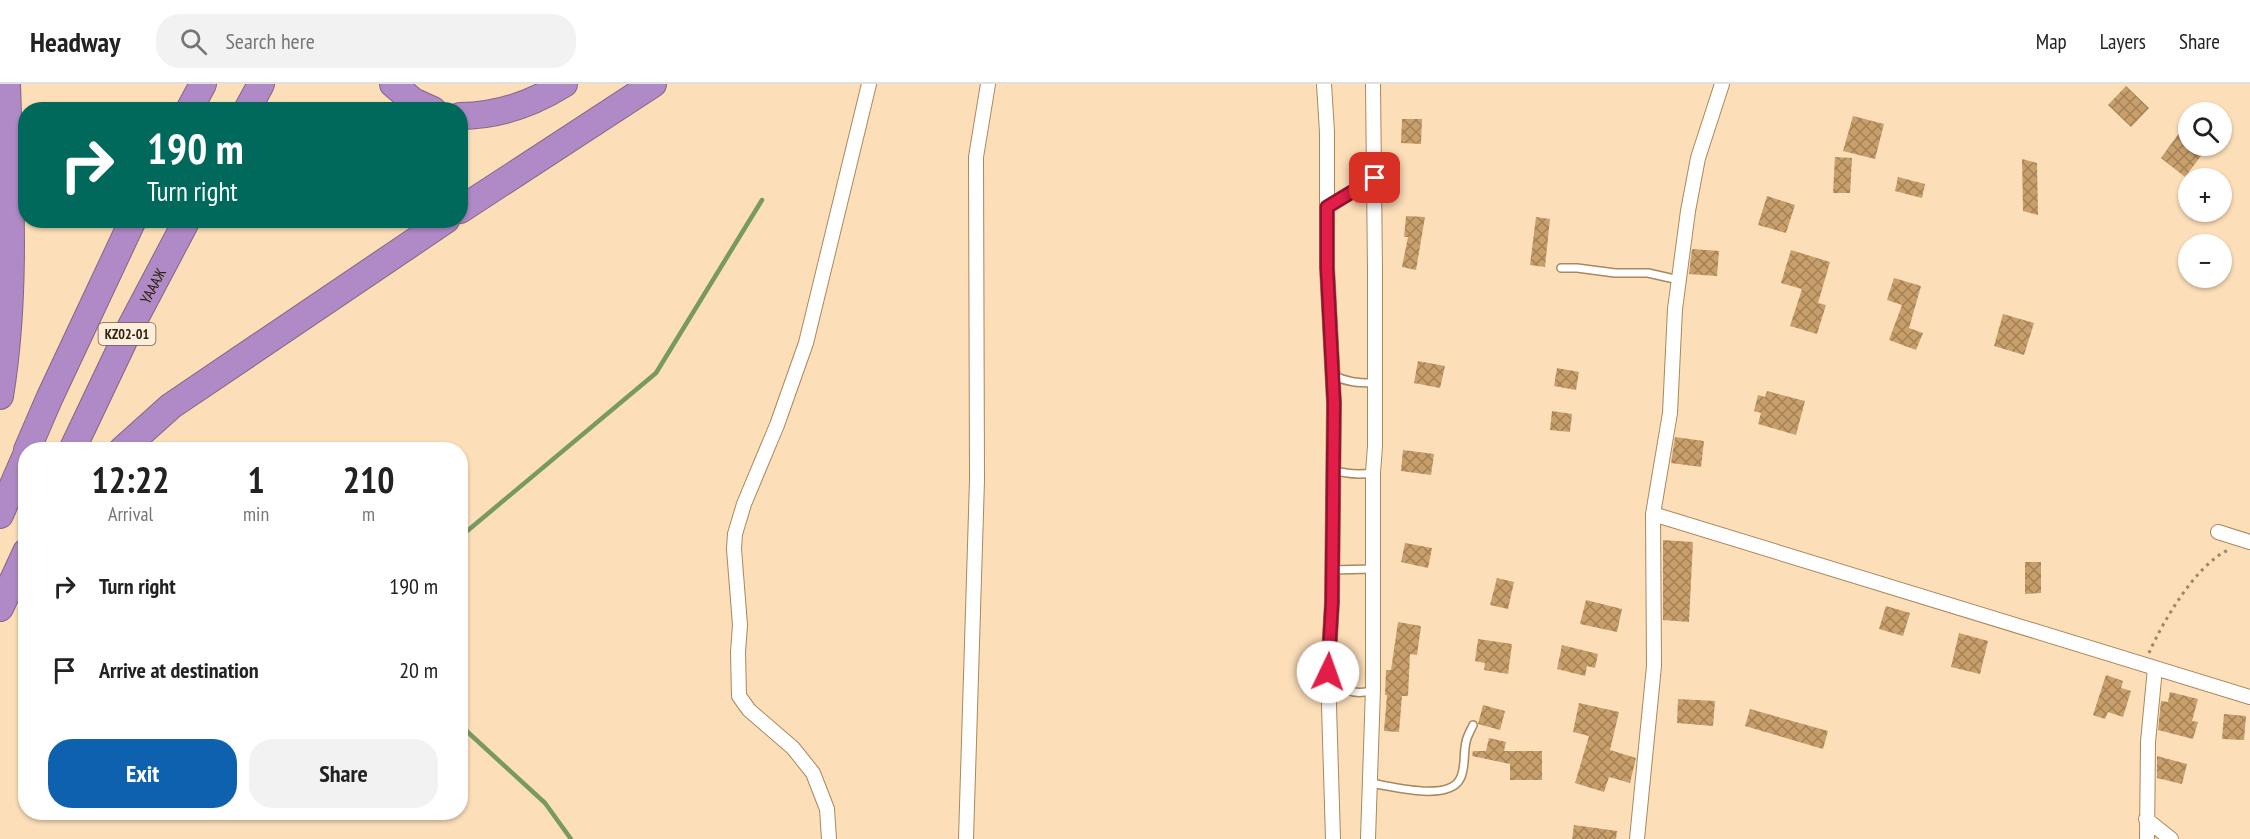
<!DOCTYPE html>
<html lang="en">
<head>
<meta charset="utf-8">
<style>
	:root { --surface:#fff; --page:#f2f2f2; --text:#222; --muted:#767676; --line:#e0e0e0; --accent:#0e61af }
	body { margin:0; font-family:"PT Sans Narrow",sans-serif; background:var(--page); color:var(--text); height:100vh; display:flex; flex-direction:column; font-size:22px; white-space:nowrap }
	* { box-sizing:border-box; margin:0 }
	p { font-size:20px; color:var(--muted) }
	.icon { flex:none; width:33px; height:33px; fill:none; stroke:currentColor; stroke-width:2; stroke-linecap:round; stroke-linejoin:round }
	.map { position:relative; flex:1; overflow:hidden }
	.details { position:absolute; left:18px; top:358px; width:450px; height:378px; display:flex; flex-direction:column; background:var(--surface); border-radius:24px; box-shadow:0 2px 4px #0004 }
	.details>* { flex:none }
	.guide { position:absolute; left:18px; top:18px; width:450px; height:126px; border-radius:24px; box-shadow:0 2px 4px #0004; background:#00695c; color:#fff; overflow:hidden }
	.controls { position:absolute; left:2178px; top:18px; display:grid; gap:12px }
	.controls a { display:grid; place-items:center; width:54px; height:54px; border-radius:50%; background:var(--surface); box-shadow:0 2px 4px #0004; font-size:30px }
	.pin { position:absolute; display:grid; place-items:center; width:51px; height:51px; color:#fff; margin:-26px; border-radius:12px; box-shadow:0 3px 9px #0006 }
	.me { position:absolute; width:66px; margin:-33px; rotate:3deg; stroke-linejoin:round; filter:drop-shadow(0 0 4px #0008) }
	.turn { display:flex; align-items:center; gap:21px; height:126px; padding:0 30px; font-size:27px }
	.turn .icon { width:78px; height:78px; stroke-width:2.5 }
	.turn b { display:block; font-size:42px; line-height:51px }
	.eta { display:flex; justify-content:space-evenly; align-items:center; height:102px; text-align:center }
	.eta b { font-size:36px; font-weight:600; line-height:42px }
	.primary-button { display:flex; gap:12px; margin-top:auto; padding:12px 30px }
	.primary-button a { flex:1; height:69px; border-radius:24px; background:var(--accent); color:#fff; font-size:24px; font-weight:600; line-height:69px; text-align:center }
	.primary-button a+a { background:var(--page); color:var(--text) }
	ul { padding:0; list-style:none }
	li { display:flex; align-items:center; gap:18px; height:84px; padding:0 30px }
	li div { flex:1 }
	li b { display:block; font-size:22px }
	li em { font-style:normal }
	header { display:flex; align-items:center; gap:36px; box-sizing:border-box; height:84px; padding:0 30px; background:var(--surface); border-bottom:2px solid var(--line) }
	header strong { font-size:28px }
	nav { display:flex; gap:33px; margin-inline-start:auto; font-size:21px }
	.search { width:420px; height:54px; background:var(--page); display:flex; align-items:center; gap:15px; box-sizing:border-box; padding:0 21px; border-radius:24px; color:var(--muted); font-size:22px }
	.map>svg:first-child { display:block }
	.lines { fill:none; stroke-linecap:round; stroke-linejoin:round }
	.stream { stroke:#799963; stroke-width:4.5 }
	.building { fill:url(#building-cross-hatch) }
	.service-casing { stroke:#ab885c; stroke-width:10 }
	.minor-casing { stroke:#ab885c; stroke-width:16 }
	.motorway-casing { stroke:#836686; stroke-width:28 }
	.path { stroke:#9c8669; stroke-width:3; stroke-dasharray:3 4.5; stroke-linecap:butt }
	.service { stroke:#fff; stroke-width:7 }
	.minor { stroke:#fff; stroke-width:14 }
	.motorway { stroke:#b08ac6; stroke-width:26 }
	.route-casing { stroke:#92132f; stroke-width:15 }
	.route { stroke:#e11d48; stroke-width:10 }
	.labels { text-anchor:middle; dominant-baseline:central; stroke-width:4.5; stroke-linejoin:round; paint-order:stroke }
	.shield { fill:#fdeedb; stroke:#6d5f4c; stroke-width:1.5 }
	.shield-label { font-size:14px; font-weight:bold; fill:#2f220f }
	.street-label { font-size:15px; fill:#2f220f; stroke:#fdeedb }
</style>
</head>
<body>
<header>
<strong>Headway</strong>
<div class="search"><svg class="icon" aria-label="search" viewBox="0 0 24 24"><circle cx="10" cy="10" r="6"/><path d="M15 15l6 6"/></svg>Search here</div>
<nav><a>Map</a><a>Layers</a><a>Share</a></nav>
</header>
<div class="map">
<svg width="2250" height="755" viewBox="0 0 2250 755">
	<defs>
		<pattern id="building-cross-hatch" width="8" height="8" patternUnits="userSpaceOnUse" patternTransform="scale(1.5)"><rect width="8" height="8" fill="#c89f6a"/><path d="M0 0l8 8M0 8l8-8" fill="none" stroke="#a38156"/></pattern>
	</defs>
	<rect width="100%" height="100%" fill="#fcdeb8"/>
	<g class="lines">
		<path class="stream" d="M460,453L656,289L762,116
			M460,641L545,719L571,755"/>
	</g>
	<path class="building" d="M2126,2L2149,24L2131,43L2108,21Z
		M1853,32L1884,40L1875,75L1843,67Z
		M1402,35H1422L1421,60L1401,59Z
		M2179,49L2188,56V62H2195L2204,68L2185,93L2161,74Z
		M1835,73L1852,74L1850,109H1833Z
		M2022,75L2037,79L2038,131L2023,127Z
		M1898,93L1925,100L1922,114L1895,107Z
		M1767,112L1795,121L1786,149L1758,141Z
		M1406,132L1425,133L1416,186L1402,183L1408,153H1404Z
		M1536,133L1550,135L1545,183L1530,181Z
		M1692,165L1719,167L1717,192L1689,190Z
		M1791,166L1830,178L1818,219L1826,221L1817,250L1790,242L1802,205L1781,199Z
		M1894,194L1921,202L1909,244L1923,249L1916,266L1889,256L1902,221L1887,216Z
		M2003,230L2034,239L2024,271L1994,262Z
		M1418,277L1445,282L1440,304L1414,299Z
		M1557,284L1579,288L1576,306L1554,302Z
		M1767,307L1805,317L1796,351L1758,340L1761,329L1754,327L1758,311L1765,313Z
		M1552,327L1572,330L1570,348L1550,346Z
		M1675,353L1704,357L1701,383L1671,379Z
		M1403,366L1434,370L1431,391L1401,387Z
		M1663,456L1693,458L1689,538L1663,536Z
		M1405,459L1432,464L1428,484L1401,478Z
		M2025,478H2041V509L2025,510Z
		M1497,494L1514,498L1508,525L1490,521Z
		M1586,516L1622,525L1617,548L1580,540Z
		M1886,522L1910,529L1903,552L1879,545Z
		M1398,538L1421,542L1417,571L1410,570L1408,612H1402L1399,648L1384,647L1387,611H1385L1386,586H1391Z
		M1959,549L1988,557L1980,590L1951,583Z
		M1478,555L1512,560L1508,590L1484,586L1485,579L1475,577Z
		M1562,561L1598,570L1595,584L1587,582L1585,592L1557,585Z
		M2106,591L2123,597L2121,604L2131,607L2123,633L2108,628L2105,635L2093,631Z
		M2170,608L2198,615L2192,637L2198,638L2193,655L2158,646L2161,617L2168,618Z
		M1678,615L1715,617L1713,642L1677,639Z
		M1579,619L1619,628L1610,666L1636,674L1630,699L1609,693L1604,708L1575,699L1589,652L1573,648Z
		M1483,621L1505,627L1500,646L1478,640Z
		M1750,625L1828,647L1823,665L1745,642Z
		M2224,630L2246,632L2244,656L2222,655Z
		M1489,654L1506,658L1504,667H1542V696H1510V680L1472,672L1473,667H1486Z
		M2157,672L2187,680L2182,700L2157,694Z
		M1574,741L1617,747L1616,755H1572Z"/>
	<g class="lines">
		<g class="service-casing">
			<path id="service" d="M1327,123L1374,95
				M1561,184H1577L1615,189H1648L1679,196
				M1333,291C1346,298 1358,299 1373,299V295
				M1333,386C1346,390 1358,391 1372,389L1373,387
				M1332,486L1372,485
				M1330,590C1341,605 1352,612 1370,607L1371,603
				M1370,699C1391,702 1448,718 1460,695C1466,684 1463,670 1466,658C1467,652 1471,646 1473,641"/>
		</g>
		<g class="minor-casing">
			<path id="minor" d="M1324,0L1327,48V183L1334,319L1332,518L1328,588L1333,755
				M1653,430L2250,613
				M2218,448L2250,458
				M2146,735L2171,755
				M829,755L827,725L813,689L793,664L749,626L739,612L738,568L740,541L734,465L735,450L744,420L777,341L806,259L869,0
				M966,755L977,396L976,73L988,0
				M1368,755L1373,604V389L1375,362V187L1373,0
				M1637,755L1654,582L1653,430L1670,329L1675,225L1688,127L1698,74L1722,0
				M2147,755L2148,658L2155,584"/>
		</g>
		<g class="motorway-casing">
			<g id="motorway">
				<path d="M393,0L413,17L433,26"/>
				<path d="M189,26L203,0"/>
				<path d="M247,26L261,0"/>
				<path d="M460,32C499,32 532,20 564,0"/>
				<path d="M460,126L653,0"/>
				<path d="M0,312C17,209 10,104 7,0"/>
				<path d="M27,366L49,315L133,136"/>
				<path id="s1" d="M72,366L130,244L187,136"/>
				<path d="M122,366L171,322L446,136"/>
				<path d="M0,431L26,371"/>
				<path d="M0,524L26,468"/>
			</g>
		</g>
		<path class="path" d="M2149,569C2163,537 2196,481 2228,466"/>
		<use href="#service" class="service"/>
		<use href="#minor" class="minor"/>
		<use href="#motorway" class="motorway"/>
	</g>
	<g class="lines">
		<g class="route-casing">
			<path id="route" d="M1328,588L1332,518L1334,319L1327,183V123L1375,94"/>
		</g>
		<use href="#route" class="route"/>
	</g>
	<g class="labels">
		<rect class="shield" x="98.5" y="239" width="57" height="22" rx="4.5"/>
		<g class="shield-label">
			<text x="127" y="250">KZ02-01</text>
		</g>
		<g class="street-label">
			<text stroke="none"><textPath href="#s1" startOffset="183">ҮАААЖ</textPath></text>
		</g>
	</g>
</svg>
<div class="controls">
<a><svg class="icon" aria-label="search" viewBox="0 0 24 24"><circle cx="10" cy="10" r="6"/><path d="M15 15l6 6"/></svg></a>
<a>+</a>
<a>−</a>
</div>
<div class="pin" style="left:1375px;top:94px;background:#d93025"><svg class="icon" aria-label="arrive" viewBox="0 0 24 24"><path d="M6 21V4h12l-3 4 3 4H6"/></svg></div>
<svg class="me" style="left:1328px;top:588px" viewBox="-20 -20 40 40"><circle r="19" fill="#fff"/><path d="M0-13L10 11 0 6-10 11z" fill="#e11d48"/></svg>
<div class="guide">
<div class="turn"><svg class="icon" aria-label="right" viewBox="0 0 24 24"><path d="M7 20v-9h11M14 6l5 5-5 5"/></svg><div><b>190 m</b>Turn right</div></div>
</div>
<section class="details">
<div class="eta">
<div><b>12:22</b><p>Arrival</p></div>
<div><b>1</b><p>min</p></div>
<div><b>210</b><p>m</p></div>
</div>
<ul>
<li><svg class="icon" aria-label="right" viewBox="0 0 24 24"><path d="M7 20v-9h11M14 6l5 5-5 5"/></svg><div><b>Turn right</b></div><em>190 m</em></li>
<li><svg class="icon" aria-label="arrive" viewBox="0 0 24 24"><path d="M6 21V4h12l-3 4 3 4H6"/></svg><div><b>Arrive at destination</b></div><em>20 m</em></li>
</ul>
<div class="primary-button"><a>Exit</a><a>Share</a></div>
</section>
</div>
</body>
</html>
